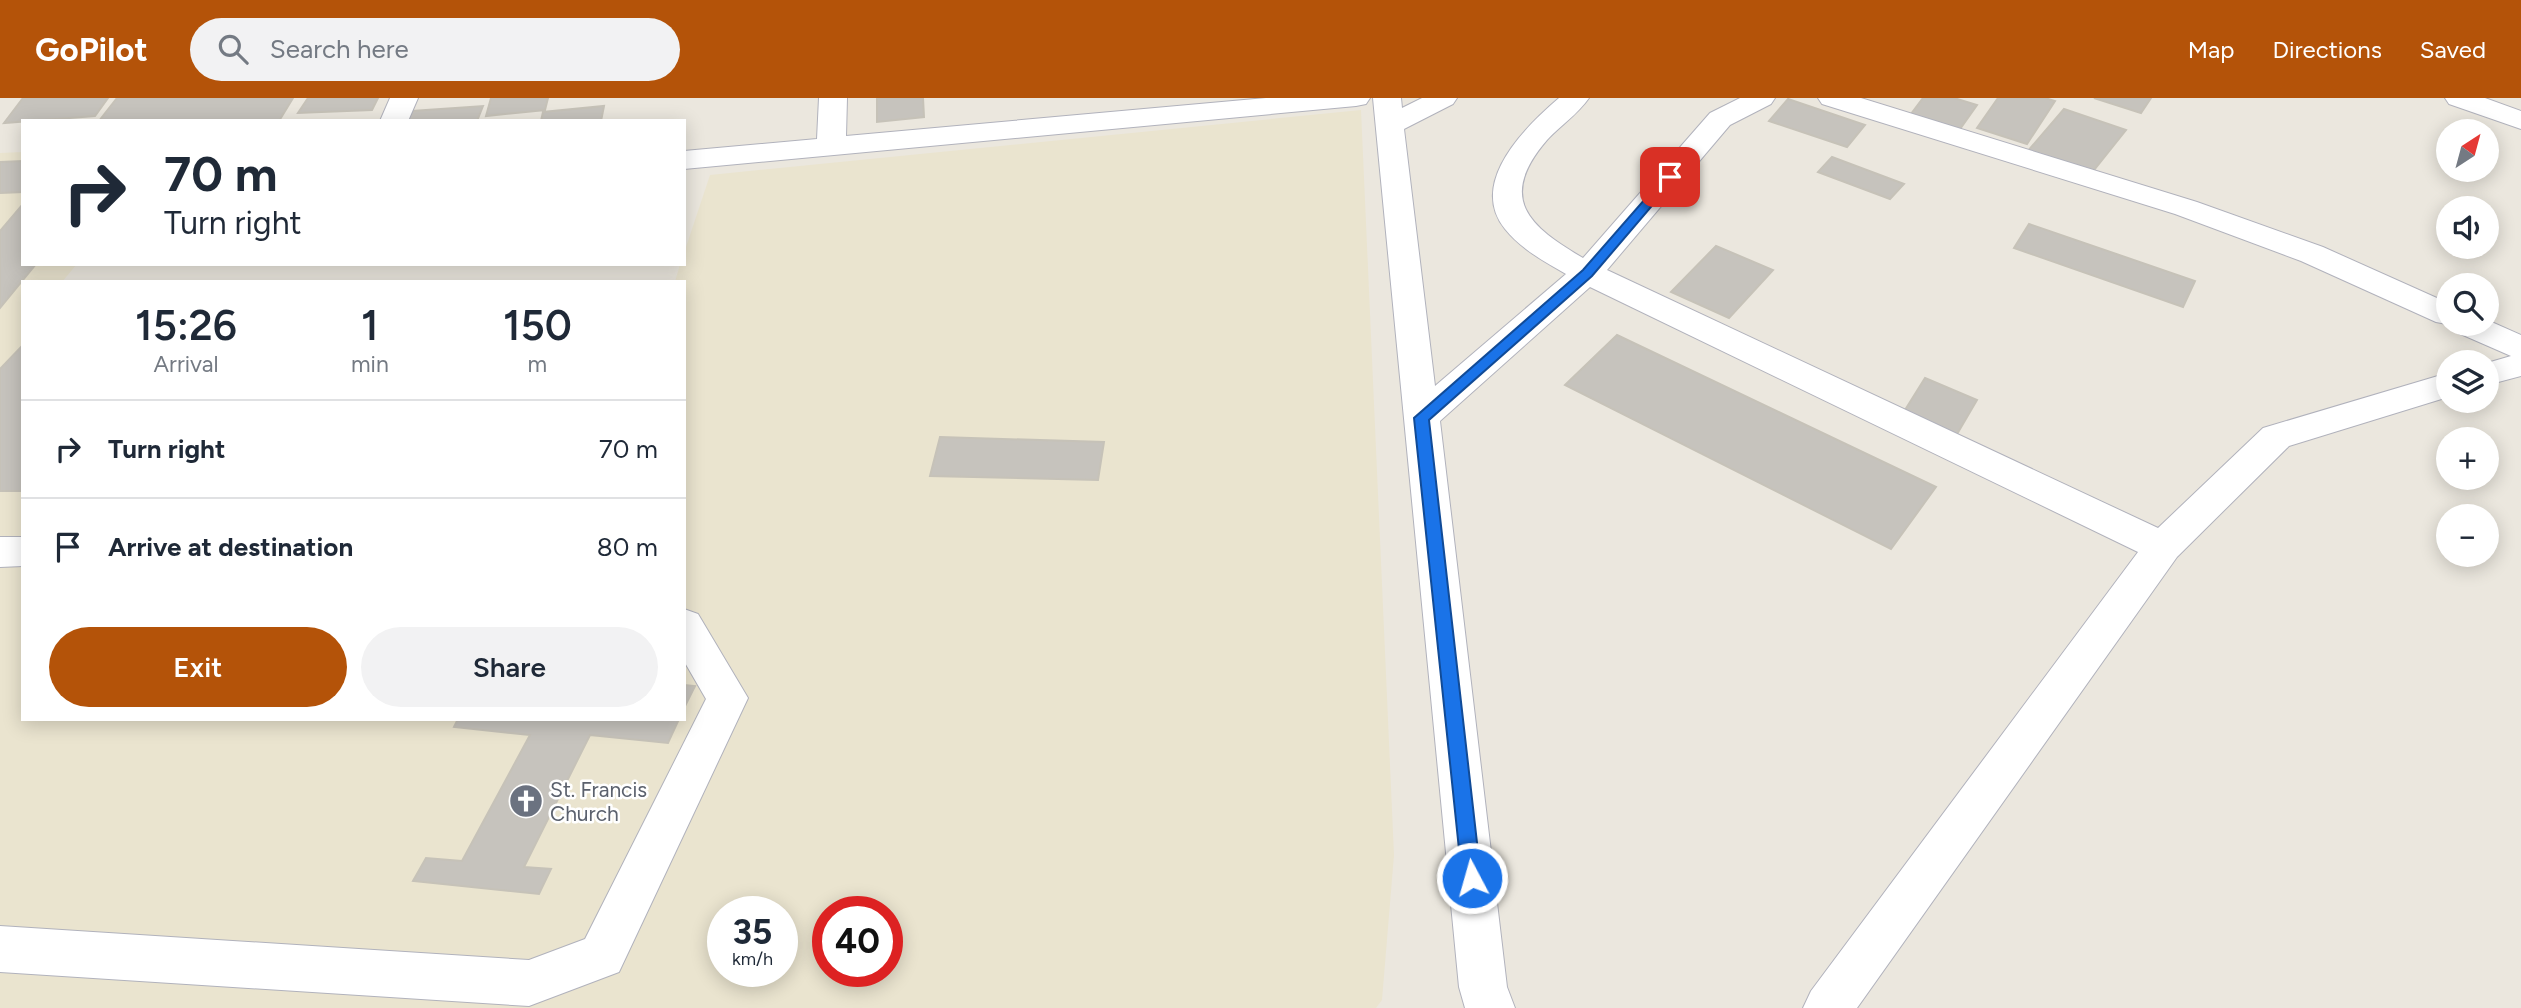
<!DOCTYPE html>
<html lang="en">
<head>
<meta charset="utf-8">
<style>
	:root { --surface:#fff; --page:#f2f2f3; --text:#1f2937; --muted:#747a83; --line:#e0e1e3; --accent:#b45309 }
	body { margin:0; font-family:Figtree,sans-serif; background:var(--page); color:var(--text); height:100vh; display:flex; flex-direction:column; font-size:26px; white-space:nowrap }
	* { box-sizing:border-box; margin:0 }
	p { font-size:23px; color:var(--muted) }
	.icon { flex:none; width:38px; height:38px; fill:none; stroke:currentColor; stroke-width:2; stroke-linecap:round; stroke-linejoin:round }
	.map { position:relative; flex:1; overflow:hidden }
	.panel { position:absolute; left:21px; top:182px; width:665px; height:441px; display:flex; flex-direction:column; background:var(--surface); border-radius:0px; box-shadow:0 4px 18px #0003 }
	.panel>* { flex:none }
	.guide { position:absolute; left:21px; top:21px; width:665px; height:147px; border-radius:0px; box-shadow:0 4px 18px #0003; background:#fff; color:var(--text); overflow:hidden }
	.needle { width:46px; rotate:36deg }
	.tools { position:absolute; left:2436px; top:21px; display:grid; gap:14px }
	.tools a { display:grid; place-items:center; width:63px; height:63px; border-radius:50%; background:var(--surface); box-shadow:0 4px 18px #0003; font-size:35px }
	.speed { position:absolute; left:707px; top:798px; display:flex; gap:14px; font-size:35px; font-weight:700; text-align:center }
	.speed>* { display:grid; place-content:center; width:91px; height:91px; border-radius:50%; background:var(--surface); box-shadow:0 4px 18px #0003; line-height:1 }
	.speed small { font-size:18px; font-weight:400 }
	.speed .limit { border:10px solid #d22; background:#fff; color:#111 }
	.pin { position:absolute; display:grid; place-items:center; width:60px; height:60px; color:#fff; margin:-30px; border-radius:14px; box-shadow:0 4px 10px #0006 }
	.me { position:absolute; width:77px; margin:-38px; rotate:354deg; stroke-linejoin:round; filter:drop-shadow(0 0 5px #0008) }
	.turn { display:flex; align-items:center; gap:24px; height:147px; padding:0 28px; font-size:32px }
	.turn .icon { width:91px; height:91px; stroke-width:2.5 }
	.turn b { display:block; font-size:49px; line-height:60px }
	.eta { display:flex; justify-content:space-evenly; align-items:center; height:119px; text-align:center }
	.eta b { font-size:42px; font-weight:600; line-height:49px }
	.button { display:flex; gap:14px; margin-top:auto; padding:14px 28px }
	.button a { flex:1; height:80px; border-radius:42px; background:var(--accent); color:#fff; font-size:28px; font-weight:600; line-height:80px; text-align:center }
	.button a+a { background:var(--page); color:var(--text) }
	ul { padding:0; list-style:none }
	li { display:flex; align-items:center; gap:21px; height:98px; padding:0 28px; border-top:2px solid var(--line) }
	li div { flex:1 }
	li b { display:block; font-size:26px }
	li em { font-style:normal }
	header { display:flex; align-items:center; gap:42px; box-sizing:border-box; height:98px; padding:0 35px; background:var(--accent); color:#fff }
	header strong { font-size:33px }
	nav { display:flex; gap:38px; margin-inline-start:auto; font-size:24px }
	.search { width:490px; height:63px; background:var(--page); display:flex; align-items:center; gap:18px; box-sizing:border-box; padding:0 24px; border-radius:38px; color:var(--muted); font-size:26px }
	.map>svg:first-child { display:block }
	.education { fill:#eae4cf; fill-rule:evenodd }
	.building { fill:#c6c3bd; stroke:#c6c2b8; stroke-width:2 }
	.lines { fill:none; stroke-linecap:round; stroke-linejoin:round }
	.minor-casing { stroke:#b1b2bc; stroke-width:2 }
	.minor { fill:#fff; fill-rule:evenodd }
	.route { fill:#1a73e8; stroke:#114b97; stroke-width:2 }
	.labels { text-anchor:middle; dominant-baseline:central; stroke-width:5; stroke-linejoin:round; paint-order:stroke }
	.worship-label { font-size:21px; fill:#5b616d; stroke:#fff; text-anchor:start }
</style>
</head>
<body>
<header>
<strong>GoPilot</strong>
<div class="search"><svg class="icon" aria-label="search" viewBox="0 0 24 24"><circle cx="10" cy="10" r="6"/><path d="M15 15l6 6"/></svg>Search here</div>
<nav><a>Map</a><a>Directions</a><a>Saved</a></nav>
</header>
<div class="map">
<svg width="2521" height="910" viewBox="0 0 2521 910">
	<rect width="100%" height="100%" fill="#ebe7de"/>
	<path class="education" d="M1361,12L1394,757L1382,902L1376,910H0V55L23,54V166H77L62,184H23V621H684V184H675L680,166H684V155L710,77ZM723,814H782V873H723ZM828,814H887V873H828Z"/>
	<path class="building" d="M23,0H108L95,18L4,25Z
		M117,0H293L279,23H99Z
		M308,0H378L372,12L298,15Z
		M491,0H548L545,12L486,18Z
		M877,0H923L924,19L877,24Z
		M1923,0H1954L1977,7L1960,31L1911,16Z
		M1998,0H2045L2055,3L2027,46L1977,30Z
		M2094,0H2151L2141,15Z
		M1788,1L1865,27L1847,49L1769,23Z
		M483,8L477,23H407L412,13Z
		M604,8L601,23H541L543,14Z
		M2064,11L2126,32L2090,77L2027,54Z
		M1832,59L1904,86L1890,101L1818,74Z
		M23,63V94L0,95V64Z
		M23,106V166H36L0,210V133Z
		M2029,126L2195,183L2183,209L2014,150Z
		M1716,148L1773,172L1729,220L1671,194Z
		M1617,237L1936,389L1891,451L1565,287Z
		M23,247V393H0V271Z
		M1925,280L1977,302L1953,343L1900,320Z
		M940,339L1104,344L1098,382L930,378Z
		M684,587L695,588L684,610Z
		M458,621H679L668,645L590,637L524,769L551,771L539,796L413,783L426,760L462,763L530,637L454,629Z"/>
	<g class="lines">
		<g class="minor-casing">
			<path id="minor" d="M390,0H418L408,23H380Z
				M819,0H847L846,38L1266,0H1370L1366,6L1356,8L684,71V53L817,41Z
				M1373,0H1401L1402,10L1422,0H1457L1453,6L1404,31L1435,288L1566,176C1545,164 1521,151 1505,131C1468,85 1525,29 1559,0H1589C1578,16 1560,28 1547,42C1496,101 1530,129 1583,160L1710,15L1740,0H1775L1771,6L1730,27L1607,172L2158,430L2263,330L2448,275V299L2289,348L2177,459L1857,910H1803L1811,893L2138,454L1590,189L1440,323L1507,889L1515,910H1465L1459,889Z
				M1818,0H1861L2197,104L2323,149L2448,205V226H2487V222L2521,237V278L2487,287V265L2511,258L2456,234L2452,227L2436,224L2301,163L2175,116L1822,6Z
				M2445,0H2485L2521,13V31L2449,6Z
				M0,439H23V468L0,469Z
				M684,511L698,516L748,600L619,874L529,908L0,874V828L529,862L585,841L706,601L684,563Z"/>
		</g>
		<use href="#minor" class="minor"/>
	</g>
	<path class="route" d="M1670,75L1676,79L1674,82L1592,178L1429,322L1481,780L1478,787L1472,789L1465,787L1462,780L1414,320L1583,172L1666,77Z"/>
	<defs>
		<g id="church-disc" transform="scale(1.75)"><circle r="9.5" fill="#6b7280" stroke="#fff"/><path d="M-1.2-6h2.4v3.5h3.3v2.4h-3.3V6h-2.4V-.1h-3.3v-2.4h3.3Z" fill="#fff"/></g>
	</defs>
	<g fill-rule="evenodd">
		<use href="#church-disc" x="526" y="703"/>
	</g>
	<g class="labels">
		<g class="worship-label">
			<text x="550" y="691">St. Francis<tspan x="550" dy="24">Church</tspan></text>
		</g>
	</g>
</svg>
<div class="tools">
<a><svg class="needle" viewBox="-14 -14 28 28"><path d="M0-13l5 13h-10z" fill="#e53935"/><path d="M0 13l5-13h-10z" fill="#747a83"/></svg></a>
<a><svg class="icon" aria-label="sound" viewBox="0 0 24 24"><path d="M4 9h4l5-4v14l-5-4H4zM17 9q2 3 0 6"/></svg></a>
<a><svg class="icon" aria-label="search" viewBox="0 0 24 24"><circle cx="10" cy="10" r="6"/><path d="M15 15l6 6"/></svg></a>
<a><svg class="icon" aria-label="layers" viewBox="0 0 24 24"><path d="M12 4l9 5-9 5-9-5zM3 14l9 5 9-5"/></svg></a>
<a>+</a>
<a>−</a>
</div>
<div class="speed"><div>35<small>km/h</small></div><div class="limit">40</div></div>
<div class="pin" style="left:1670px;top:79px;background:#d93025"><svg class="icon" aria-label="arrive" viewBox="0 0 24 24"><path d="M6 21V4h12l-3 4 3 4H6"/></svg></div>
<svg class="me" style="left:1472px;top:780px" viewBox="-20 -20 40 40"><circle r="17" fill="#1a73e8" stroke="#fff" stroke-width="3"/><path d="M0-11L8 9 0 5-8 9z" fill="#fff"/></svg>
<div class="guide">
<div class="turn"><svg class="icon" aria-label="right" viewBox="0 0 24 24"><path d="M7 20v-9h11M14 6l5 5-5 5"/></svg><div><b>70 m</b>Turn right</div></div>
</div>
<section class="panel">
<div class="eta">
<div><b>15:26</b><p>Arrival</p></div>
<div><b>1</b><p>min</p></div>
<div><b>150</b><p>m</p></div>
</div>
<ul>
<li><svg class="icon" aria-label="right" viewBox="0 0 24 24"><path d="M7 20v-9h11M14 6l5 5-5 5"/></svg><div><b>Turn right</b></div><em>70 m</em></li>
<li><svg class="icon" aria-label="arrive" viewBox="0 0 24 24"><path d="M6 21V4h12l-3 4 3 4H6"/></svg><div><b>Arrive at destination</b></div><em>80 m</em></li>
</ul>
<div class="button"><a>Exit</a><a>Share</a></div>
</section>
</div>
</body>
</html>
